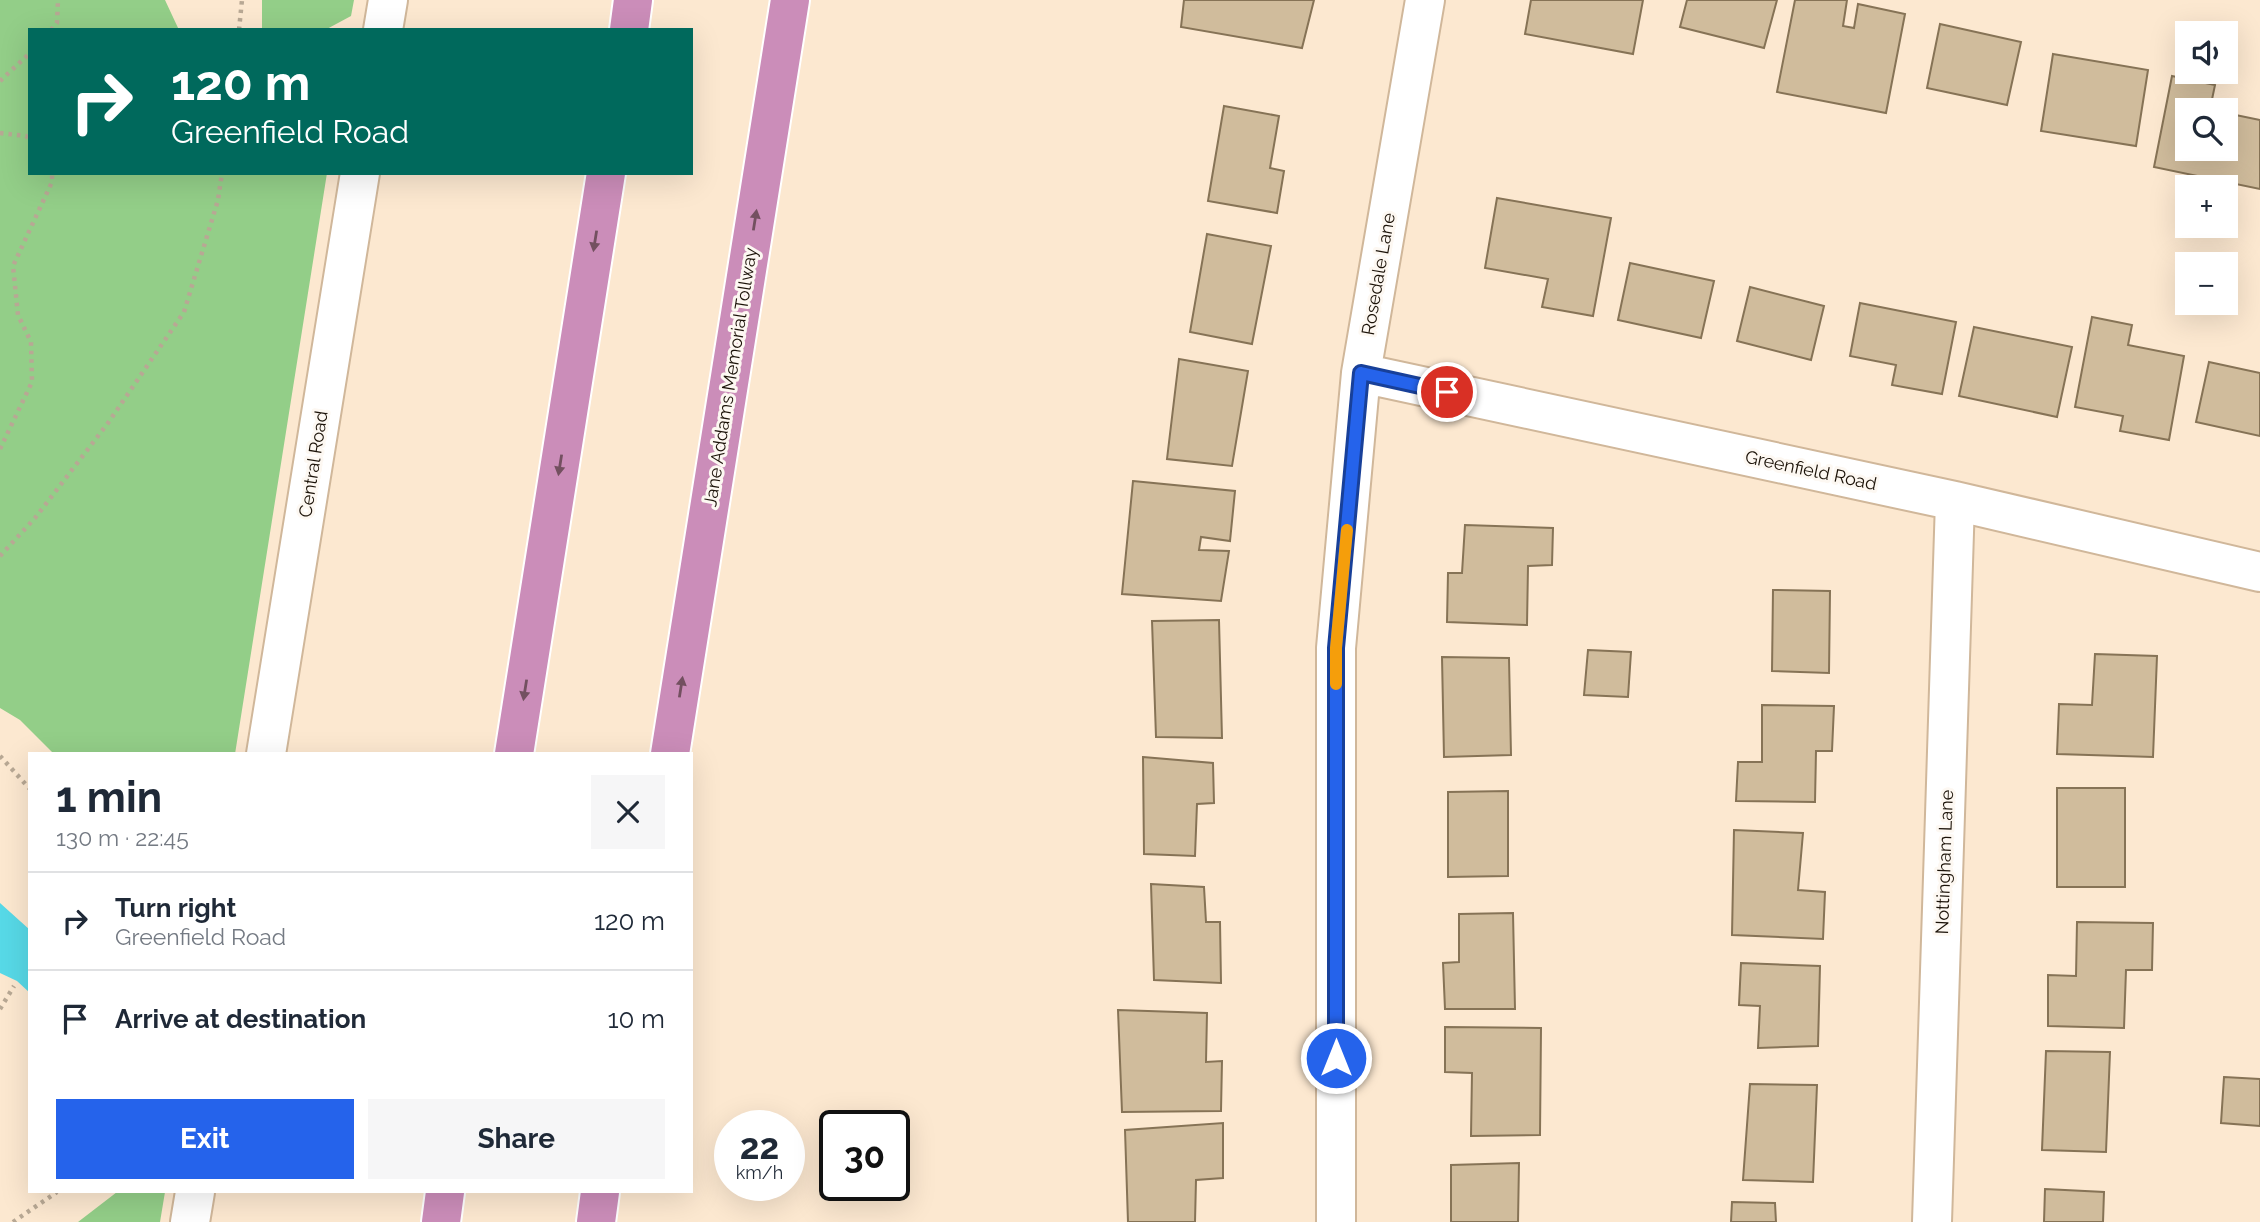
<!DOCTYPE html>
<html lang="en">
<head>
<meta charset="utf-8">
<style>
	:root { --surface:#fff; --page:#f6f6f7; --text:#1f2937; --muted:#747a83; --line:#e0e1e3; --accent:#2563eb }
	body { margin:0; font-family:Raleway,sans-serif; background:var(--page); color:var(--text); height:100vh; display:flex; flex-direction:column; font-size:26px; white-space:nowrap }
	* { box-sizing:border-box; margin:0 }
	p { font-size:23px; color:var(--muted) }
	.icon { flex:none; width:38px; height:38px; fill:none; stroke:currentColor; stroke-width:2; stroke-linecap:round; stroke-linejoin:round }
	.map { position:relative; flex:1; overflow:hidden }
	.details { position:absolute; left:28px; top:752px; width:665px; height:441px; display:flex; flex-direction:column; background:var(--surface); border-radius:0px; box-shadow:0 7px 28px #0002 }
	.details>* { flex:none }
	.top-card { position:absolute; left:28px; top:28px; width:665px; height:147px; border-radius:0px; box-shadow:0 7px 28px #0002; background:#00695c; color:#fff; overflow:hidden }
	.fabs { position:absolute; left:2175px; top:21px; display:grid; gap:14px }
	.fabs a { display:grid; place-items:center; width:63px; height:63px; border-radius:0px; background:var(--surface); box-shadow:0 7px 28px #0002; font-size:35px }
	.speed { position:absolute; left:714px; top:1110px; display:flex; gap:14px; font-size:35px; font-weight:700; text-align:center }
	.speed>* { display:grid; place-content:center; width:91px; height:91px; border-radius:50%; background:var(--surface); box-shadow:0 7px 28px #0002; line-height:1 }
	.speed small { font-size:18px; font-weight:400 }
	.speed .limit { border:4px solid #111; border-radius:10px; background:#fff; color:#111 }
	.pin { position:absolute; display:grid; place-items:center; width:60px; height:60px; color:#fff; margin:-30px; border:4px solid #fff; border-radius:50%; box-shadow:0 2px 7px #0007 }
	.me { position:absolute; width:77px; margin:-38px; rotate:0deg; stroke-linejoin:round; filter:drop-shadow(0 0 5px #0008) }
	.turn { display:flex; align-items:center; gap:24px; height:147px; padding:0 28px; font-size:32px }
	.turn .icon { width:91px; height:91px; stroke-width:2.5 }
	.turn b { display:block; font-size:49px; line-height:60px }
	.round { display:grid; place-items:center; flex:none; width:74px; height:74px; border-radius:0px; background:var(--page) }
	.headline { display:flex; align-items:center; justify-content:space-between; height:119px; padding:0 28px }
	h1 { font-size:42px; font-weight:700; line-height:52px }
	.primary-button { display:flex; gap:14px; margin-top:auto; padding:14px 28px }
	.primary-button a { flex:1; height:80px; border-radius:0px; background:var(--accent); color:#fff; font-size:28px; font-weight:700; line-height:80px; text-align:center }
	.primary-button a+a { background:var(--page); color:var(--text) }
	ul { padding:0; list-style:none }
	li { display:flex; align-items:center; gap:21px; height:98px; padding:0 28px; border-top:2px solid var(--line) }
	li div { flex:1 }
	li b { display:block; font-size:26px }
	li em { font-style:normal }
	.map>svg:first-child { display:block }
	.forest { fill:#93ce88 }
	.water { fill:#57d9e7 }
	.building { fill:#d0bc9c; stroke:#867356; stroke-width:2 }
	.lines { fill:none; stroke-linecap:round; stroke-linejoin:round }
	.minor-casing { stroke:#d0b79a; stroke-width:42 }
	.tertiary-casing { stroke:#d0b79a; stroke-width:42 }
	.motorway-casing { stroke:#fff; stroke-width:42 }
	.path { stroke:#b8a894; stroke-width:4.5; stroke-dasharray:3.5 5; stroke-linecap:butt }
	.minor { stroke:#fff; stroke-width:38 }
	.tertiary { stroke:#fff; stroke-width:38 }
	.motorway { stroke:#cb8db9; stroke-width:38 }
	.oneway { fill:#735060 }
	.route-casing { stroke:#184099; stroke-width:18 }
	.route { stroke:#2563eb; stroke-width:12 }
	.slow { stroke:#f59e0b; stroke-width:12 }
	.labels { text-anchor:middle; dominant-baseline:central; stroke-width:6; stroke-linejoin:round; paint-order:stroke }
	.street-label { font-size:18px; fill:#1b1208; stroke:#fdf8f2 }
</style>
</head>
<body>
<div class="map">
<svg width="2260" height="1222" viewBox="0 0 2260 1222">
	<rect width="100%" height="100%" fill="#fce8d0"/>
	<path class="forest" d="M0,0H165L179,30H30V173H327L235,754H54L20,720L0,708Z
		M262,0H354L351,16L325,30H262Z
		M117,1192H165L160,1222H78Z"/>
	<path class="water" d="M0,903L30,930V993L17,981L0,973Z"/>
	<path class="building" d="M1184,0H1314L1302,48L1181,27Z
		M1531,0H1643L1633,54L1525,34Z
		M1687,0H1777L1764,48L1680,27Z
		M1795,0H1847L1843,26L1854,28L1858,4L1905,14L1886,113L1777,92Z
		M1940,24L2021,42L2007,105L1927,88Z
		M2053,54L2148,70L2136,146L2041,131Z
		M2172,76L2215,85L2210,109L2214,110H2188V149H2226V113L2260,120V189L2154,167Z
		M1224,106L1279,116L1270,168L1284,171L1277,213L1208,201Z
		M1497,198L1611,218L1593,316L1542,307L1548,279L1485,268Z
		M1207,234L1271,246L1252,344L1190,332Z
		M1630,263L1714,281L1701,338L1618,320Z
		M1750,287L1824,306L1811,360L1737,341Z
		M1860,303L1956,322L1942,394L1892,385L1896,365L1850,356Z
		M2092,317L2132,325L2128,345L2184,356L2169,440L2120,431L2123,416L2075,407Z
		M1974,327L2072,347L2057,417L1959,396Z
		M1179,359L1248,371L1232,466L1167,459Z
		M2209,362L2260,373V436L2196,422Z
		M1133,481L1235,491L1230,541L1201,537L1199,550L1229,551L1221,601L1122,594Z
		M1465,525L1553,528L1552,565L1528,566L1527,625L1447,622L1448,573H1462Z
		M1773,590L1830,591L1829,673L1772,671Z
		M1219,620L1222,738L1156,737L1152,621Z
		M1588,650L1631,652L1628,697L1584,695Z
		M2095,654L2157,656L2153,757L2057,754L2059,704L2092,705Z
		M1442,657L1509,658L1511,755L1444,757Z
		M1762,705L1834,706L1832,751H1816L1815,802L1736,801L1738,762H1762Z
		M1143,757L1213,763L1214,803L1197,804L1195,856L1144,854Z
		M2057,788H2125V887H2057Z
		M1508,791V876L1448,877V792Z
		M1734,830L1803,833L1798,890L1825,892L1823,939L1732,935Z
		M1151,884L1204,887L1206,922H1220L1221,983L1154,980Z
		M1513,913L1515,1009H1445L1443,963L1459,962V914Z
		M2077,922L2153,923L2152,970H2126L2124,1028L2048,1026V975L2076,976Z
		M1741,963L1820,966L1818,1046L1758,1048L1760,1006L1739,1005Z
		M1118,1010L1207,1013L1206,1062L1222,1061L1221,1111L1122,1112Z
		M1445,1027L1541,1028L1540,1135L1471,1136L1472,1073L1445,1072Z
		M2046,1051L2110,1052L2106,1152L2042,1150Z
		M2224,1077L2260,1079V1126L2221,1123Z
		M1750,1084L1817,1085L1813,1182L1743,1180Z
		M1223,1123V1178L1196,1180L1195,1222H1128L1125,1130Z
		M1519,1163L1518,1222H1451V1165Z
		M2045,1189L2104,1192L2103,1222H2044Z
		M1732,1202L1775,1203L1776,1222H1731Z"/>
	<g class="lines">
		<g class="minor-casing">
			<path id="minor" d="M1361,373L1955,501L2260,572
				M1336,1222V648L1361,373L1425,0
				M1932,1222L1955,501"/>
		</g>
		<g class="tertiary-casing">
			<path id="tertiary" d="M383,30L388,0
				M266,754L360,173
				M190,1222L195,1192"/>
		</g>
		<g class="motorway-casing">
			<path id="motorway" d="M629,30L633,0
				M514,754L606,173
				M670,754L790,0
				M441,1222L445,1192
				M596,1222L600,1192"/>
		</g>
		<path class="path" d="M51,30L57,23L58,0
			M239,30L242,0
			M0,81L30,53
			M0,133L26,136L30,140
			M0,449L32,382L31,342L18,315L13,266L52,182V173
			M0,556L35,518L108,423L184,312L218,200L222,173
			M0,756L30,789
			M0,1009L14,986
			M13,1222L57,1192"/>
		<use href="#minor" class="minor"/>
		<use href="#tertiary" class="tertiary"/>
		<use href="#motorway" class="motorway"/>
	</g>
	<defs><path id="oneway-solid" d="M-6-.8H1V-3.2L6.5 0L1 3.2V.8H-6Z" transform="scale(1.75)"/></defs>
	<g class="oneway">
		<use href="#oneway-solid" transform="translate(755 220) rotate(-81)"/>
		<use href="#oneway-solid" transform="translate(595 241) rotate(99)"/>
		<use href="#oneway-solid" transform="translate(560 465) rotate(99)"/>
		<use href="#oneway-solid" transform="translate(681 687) rotate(-81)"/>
		<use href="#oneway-solid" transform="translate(525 690) rotate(99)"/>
	</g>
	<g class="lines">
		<g class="route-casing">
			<path id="route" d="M1336,1058V648L1361,373L1447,392"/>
		</g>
		<use href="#route" class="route"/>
		<path class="slow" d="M1336,684V648L1347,530"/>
	</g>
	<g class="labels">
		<g class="street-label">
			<text transform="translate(1378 274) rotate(-80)">Rosedale Lane</text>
			<text transform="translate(730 377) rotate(-81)">Jane Addams Memorial Tollway</text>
			<text transform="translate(313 464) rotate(-81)">Central Road</text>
			<text transform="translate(1811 470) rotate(12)">Greenfield Road</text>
			<text transform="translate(1944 862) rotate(-88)">Nottingham Lane</text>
		</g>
	</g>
</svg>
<div class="fabs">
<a><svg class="icon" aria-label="sound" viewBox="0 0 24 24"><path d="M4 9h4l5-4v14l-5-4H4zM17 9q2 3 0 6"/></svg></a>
<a><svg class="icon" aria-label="search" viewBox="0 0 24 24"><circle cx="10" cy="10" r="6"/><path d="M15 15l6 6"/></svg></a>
<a>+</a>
<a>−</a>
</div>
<div class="speed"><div>22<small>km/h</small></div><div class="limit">30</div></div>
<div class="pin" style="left:1447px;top:392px;background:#d93025"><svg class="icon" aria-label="arrive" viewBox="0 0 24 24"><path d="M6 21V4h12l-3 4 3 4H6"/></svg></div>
<svg class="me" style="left:1336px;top:1058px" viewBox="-20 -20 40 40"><circle r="17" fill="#2563eb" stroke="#fff" stroke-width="3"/><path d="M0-11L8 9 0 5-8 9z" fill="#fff"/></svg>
<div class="top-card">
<div class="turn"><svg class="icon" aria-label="right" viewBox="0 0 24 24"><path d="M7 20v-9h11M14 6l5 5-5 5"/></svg><div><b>120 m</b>Greenfield Road</div></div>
</div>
<section class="details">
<div class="headline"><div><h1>1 min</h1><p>130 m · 22:45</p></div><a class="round"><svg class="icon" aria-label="close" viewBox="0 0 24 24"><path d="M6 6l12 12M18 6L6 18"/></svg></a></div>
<ul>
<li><svg class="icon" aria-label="right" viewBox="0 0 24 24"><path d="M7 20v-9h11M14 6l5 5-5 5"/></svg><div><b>Turn right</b><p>Greenfield Road</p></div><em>120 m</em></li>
<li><svg class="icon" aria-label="arrive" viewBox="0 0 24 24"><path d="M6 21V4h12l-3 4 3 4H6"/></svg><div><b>Arrive at destination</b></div><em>10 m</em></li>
</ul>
<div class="primary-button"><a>Exit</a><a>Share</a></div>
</section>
</div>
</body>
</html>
